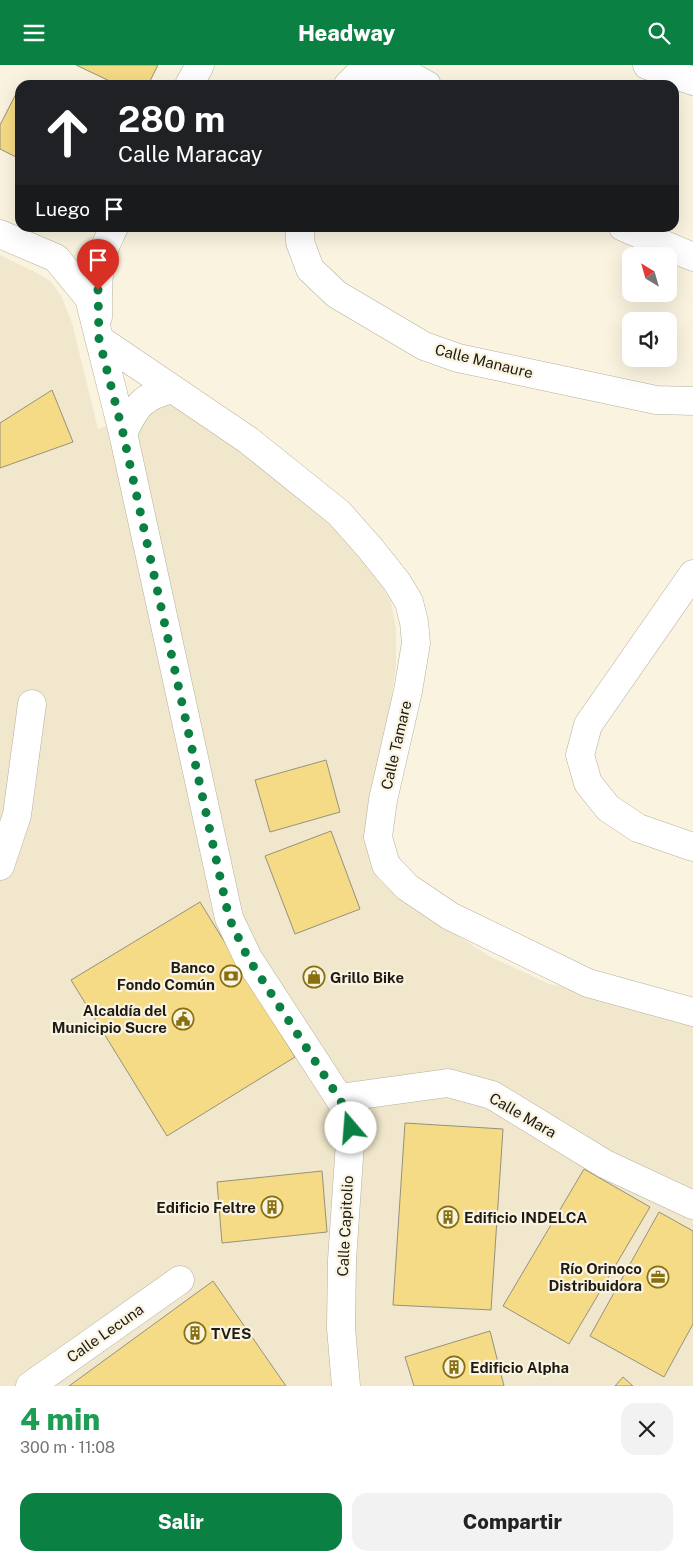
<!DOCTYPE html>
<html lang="es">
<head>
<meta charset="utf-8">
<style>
	:root { --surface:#fff; --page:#f2f2f2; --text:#222; --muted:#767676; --accent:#0b8043 }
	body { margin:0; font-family:"Public Sans",sans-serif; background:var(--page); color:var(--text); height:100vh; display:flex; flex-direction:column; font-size:19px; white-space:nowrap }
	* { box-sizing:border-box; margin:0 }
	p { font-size:16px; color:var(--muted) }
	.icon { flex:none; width:28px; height:28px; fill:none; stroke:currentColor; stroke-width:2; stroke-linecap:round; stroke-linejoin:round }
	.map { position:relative; height:1321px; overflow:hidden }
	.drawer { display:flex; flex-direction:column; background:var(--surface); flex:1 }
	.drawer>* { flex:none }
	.guide { position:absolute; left:15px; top:15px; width:664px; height:152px; border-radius:15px; box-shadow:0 5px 20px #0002; background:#202124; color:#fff; overflow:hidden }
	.needle { width:32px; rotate:323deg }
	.controls { position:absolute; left:622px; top:182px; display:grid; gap:10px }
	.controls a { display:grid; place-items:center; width:55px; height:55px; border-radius:10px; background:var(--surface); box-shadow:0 5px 20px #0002; font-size:25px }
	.pin { position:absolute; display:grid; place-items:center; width:42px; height:42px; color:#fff; margin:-51px -21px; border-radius:50% 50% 50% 0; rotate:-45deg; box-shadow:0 0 5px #0007 }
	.pin .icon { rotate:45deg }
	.me { position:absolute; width:55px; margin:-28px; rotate:342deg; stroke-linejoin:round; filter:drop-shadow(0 0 4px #0008) }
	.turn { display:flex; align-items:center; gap:18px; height:105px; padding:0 20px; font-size:22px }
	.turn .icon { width:65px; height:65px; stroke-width:2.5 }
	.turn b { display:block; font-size:35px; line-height:42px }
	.then { display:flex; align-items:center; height:48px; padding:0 20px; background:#0003; gap:10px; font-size:19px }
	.round { display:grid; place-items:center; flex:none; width:52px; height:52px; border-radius:15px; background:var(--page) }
	.overview { display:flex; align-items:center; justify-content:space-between; height:85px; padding:0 20px }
	h1 { font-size:30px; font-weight:800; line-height:38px; color:#1e9e55 }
	.action { display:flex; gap:10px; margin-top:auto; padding:10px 20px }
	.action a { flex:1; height:58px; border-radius:15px; background:var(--accent); color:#fff; font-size:20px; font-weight:800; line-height:58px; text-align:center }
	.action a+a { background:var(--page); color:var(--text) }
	header { display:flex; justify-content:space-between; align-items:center; height:65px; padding:0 20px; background:var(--accent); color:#fff; font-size:22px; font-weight:800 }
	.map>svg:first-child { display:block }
	.built { fill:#f0e7cc }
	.building { fill:#f5db85; stroke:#96917e }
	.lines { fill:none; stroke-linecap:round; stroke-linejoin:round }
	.minor-casing { stroke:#b6b09d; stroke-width:29 }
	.minor { stroke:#fff; stroke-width:28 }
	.route { stroke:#0b8043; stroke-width:9; stroke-dasharray:0 16.2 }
	.labels { text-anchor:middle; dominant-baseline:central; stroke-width:4.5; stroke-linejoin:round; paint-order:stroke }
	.street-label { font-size:15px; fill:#1e1b14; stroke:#f9f3df }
	.poi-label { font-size:15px; font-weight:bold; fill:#1e1b14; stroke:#f9f3df; text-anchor:end }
</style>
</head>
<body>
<header><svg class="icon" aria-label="menu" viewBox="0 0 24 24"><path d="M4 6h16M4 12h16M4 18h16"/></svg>Headway<svg class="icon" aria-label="search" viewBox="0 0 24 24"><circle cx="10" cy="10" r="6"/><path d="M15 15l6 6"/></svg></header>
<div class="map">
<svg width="693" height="1321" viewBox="0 0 693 1321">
	<rect width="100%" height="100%" fill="#f9f3df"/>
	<path class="built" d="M0,190L37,208L50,216L61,231L72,258L98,364L172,337L287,407L374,507L391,537L396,564V600L383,697L368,780L371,802L380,816L401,835L489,891L549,919L693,950V1321H0Z"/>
	<path class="building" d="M76,0H158L148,20H118Z
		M20,21V94L0,84V60Z
		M52,325L73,377L0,403V358Z
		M326,695L340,747L270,767L255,715Z
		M331,766L360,844L295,869L265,791Z
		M200,837L295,992L167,1071L71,915Z
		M405,1058L503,1064L491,1245L393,1240Z
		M584,1104L650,1142L569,1279L503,1241Z
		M322,1106L327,1167L222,1178L217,1117Z
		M659,1147L693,1166V1259L664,1312L590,1271Z
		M213,1216L286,1321H69Z
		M490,1266L504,1321H414L405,1292Z
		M623,1312L633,1321H615Z"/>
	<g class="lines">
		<g class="minor-casing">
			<path id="minor" d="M647,0L693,16
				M189,20L200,0
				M348,20L361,7L394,2L427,20
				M300,162V177L310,204L336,229L424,281L458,293L656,335L693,336
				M623,162L693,192
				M0,169L56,193L89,233L123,368L229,853L248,893L339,1033L347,1048L351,1063L342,1195L341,1263L346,1321
				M98,252C98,231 97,209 103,188C105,180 110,171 114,162
				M99,274L248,375L339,448L370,483L397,517L409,537L414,557L416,578L408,626L383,735L378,772L386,800L407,822L450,851L588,918L693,947
				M123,368C136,341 142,331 173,324
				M693,509L588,660L580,690L588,718L608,743L638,763L693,782
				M0,801L17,750L32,639
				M339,1033L448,1018L492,1030L605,1099L693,1140
				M30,1321L180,1215"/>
		</g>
		<use href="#minor" class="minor"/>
	</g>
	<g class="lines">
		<path class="route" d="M98,225L99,274L123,368L229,853L248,893L339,1033L347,1048L351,1063"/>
	</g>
	<defs>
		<g id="bank-ring" transform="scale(1.125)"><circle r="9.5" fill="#f9f3df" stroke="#887011" stroke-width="1.5"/><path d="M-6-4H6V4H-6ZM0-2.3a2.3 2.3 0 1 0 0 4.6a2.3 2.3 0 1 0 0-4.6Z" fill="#887011"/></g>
		<g id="shop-ring" transform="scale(1.125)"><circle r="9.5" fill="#f9f3df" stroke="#887011" stroke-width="1.5"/><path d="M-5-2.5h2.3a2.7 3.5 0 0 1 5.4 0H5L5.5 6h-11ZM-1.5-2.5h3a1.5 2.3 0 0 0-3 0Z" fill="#887011"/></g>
		<g id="civic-ring" transform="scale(1.125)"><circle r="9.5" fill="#f9f3df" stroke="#887011" stroke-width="1.5"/><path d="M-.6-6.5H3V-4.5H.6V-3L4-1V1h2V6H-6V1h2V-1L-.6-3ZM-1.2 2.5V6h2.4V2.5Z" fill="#887011"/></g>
		<g id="building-ring" transform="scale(1.125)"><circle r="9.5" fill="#f9f3df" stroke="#887011" stroke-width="1.5"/><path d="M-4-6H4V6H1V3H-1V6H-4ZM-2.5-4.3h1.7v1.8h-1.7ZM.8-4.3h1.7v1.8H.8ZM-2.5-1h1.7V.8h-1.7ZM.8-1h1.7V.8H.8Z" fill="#887011"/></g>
		<g id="office-ring" transform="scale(1.125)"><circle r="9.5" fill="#f9f3df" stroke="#887011" stroke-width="1.5"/><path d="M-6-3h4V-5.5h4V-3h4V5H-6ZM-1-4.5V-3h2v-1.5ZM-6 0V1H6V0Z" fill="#887011"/></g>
	</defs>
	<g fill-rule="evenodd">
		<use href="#bank-ring" x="231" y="911"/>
		<use href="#shop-ring" x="314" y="912"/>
		<use href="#civic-ring" x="183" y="954"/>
		<use href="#building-ring" x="272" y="1142"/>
		<use href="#building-ring" x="448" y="1152"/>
		<use href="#office-ring" x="658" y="1212"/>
		<use href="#building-ring" x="195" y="1268"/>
		<use href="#building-ring" x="454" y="1302"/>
	</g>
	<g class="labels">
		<g class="street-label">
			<text transform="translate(484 296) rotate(14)">Calle Manaure</text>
			<text transform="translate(396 680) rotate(-77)">Calle Tamare</text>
			<text transform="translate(523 1050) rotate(30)">Calle Mara</text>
			<text transform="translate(345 1161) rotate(-87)">Calle Capitolio</text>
			<text transform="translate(105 1268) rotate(-35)">Calle Lecuna</text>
		</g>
		<g class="poi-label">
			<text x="215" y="902">Banco<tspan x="215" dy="17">Fondo Común</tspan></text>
			<text x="330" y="912" text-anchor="start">Grillo Bike</text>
			<text x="167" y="945">Alcaldía del<tspan x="167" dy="17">Municipio Sucre</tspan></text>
			<text x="256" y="1142">Edificio Feltre</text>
			<text x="464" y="1152" text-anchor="start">Edificio INDELCA</text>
			<text x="642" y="1203">Río Orinoco<tspan x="642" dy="17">Distribuidora</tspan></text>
			<text x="211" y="1268" text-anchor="start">TVES</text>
			<text x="470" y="1302" text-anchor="start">Edificio Alpha</text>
		</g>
	</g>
</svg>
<div class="controls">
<a><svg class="needle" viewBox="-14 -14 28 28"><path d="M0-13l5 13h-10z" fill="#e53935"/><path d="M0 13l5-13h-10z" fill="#767676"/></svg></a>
<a><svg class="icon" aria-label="sound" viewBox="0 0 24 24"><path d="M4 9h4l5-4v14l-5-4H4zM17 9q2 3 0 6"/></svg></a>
</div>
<div class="pin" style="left:98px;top:225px;background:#d93025"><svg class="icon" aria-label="arrive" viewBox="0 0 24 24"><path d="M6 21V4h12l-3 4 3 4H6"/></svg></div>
<svg class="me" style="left:351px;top:1063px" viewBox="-20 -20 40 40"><circle r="19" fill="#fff"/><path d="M0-13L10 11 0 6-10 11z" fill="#0b8043"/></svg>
<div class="guide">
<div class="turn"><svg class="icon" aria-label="ahead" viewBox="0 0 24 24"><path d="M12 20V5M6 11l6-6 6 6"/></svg><div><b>280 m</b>Calle Maracay</div></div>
<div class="then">Luego<svg class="icon" aria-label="arrive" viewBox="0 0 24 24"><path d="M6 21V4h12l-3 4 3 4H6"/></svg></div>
</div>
</div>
<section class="drawer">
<div class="overview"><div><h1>4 min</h1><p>300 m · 11:08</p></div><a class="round"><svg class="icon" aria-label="close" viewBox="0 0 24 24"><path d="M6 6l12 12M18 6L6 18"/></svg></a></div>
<div class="action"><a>Salir</a><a>Compartir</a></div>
</section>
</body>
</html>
